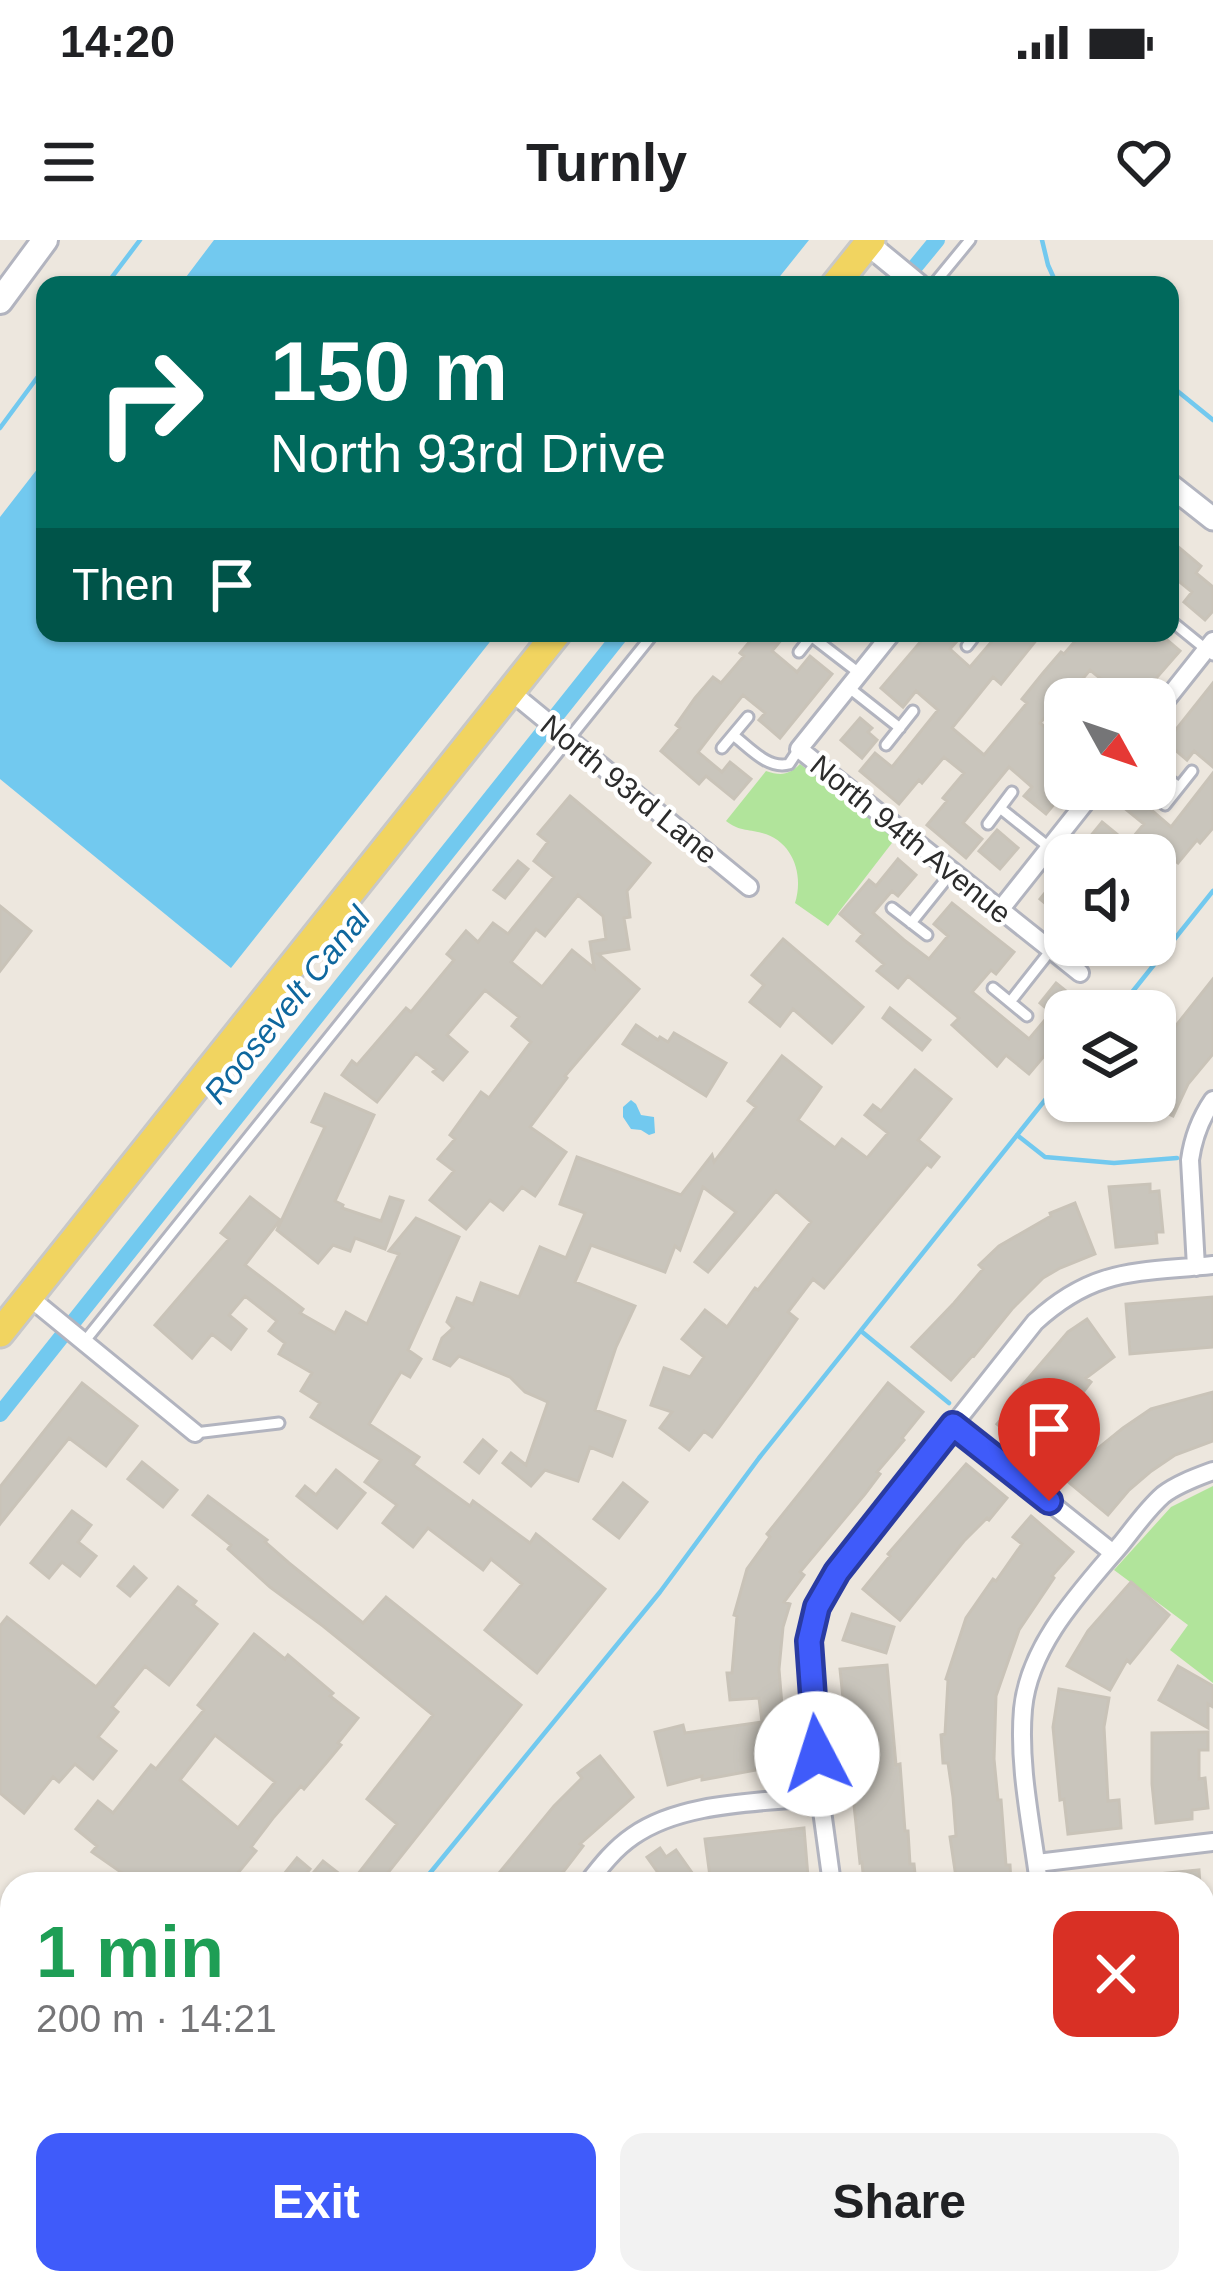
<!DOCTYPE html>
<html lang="en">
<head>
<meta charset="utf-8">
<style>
	:root { --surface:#fff; --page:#f2f2f2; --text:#202124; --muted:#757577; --accent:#3f5bfa }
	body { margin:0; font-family:Arial,sans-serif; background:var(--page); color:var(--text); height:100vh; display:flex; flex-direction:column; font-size:45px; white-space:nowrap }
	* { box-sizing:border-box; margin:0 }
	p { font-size:39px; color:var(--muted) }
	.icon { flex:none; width:66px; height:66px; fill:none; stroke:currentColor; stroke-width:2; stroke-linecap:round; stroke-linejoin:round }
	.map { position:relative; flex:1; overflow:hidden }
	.panel { position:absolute; left:0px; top:1632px; width:1215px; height:423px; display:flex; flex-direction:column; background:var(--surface); border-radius:36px 36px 0 0; box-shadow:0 3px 9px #0004 }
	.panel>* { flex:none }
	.banner { position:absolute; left:36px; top:36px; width:1143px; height:366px; border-radius:24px; box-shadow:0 3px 9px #0004; background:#00695c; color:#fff; overflow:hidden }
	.needle { width:78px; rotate:130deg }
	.fabs { position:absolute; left:1044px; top:438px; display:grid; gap:24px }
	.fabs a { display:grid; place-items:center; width:132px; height:132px; border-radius:24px; background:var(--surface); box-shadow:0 3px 9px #0004; font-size:60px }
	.pin { position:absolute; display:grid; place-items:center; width:102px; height:102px; color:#fff; margin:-123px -51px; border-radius:50% 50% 50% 0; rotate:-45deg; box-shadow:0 0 12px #0007 }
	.pin .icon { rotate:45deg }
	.me { position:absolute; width:132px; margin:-66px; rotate:355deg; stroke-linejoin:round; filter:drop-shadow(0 0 9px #0008) }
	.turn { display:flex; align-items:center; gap:42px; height:252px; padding:0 36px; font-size:54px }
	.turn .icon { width:156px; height:156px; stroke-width:2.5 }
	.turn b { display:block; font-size:84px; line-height:102px }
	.then { display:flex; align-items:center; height:114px; padding:0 36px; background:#0003; gap:24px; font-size:45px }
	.round { display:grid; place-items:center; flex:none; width:126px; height:126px; border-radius:24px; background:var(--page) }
	.head { display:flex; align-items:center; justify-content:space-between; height:204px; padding:0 36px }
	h1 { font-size:72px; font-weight:600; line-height:90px; color:#1e9e55 }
	.primary-button { display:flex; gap:24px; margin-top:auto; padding:24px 36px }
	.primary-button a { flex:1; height:138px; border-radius:24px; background:var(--accent); color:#fff; font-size:48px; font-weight:600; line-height:138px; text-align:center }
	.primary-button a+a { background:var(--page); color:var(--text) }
	.status { display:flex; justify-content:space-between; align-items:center; height:84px; padding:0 60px; background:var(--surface); direction:ltr }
	.status svg { height:33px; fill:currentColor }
	header { display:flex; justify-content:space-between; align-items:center; height:156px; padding:0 36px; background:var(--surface); font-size:54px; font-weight:600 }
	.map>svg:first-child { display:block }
	.green { fill:#b1e49b }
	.water { fill:#72c9ef }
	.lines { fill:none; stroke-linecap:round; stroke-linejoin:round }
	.stream { stroke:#72c9ef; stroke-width:4.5 }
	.canal { stroke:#72c9ef; stroke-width:16 }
	.building { fill:#c9c5bc; stroke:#c9c3b8; stroke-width:3; fill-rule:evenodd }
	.service-casing { stroke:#b2b4bf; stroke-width:15 }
	.minor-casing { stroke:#b2b4bf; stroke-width:22 }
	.tertiary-casing { stroke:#b2b4bf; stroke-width:27 }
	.secondary-casing { stroke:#b2b4bf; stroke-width:30 }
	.primary-casing { stroke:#c8c8c8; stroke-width:33 }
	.service { stroke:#fff; stroke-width:9 }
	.minor { stroke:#fff; stroke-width:16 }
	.tertiary { stroke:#fff; stroke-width:21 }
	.secondary { stroke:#fff; stroke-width:24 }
	.primary { stroke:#f1d460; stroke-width:27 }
	.route-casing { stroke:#293ba2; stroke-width:30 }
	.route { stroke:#3f5bfa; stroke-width:21 }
	.labels { text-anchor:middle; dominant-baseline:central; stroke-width:9; stroke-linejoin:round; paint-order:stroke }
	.street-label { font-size:30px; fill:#2c2c2c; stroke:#fff }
	.water-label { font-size:33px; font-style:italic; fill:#0e679e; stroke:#fff }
</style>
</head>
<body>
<div class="status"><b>14:20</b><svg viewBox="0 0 49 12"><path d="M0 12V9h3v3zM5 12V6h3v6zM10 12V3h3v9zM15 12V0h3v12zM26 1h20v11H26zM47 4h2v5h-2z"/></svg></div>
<header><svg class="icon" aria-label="menu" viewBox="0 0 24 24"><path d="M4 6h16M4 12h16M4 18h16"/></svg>Turnly<svg class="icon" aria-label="heart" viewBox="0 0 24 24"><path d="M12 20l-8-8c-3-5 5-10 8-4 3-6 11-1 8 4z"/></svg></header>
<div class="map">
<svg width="1213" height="2054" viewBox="0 0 1213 2054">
	<rect width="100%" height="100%" fill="#ede7de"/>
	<path class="green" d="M800,524L895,599L828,686L795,663C804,635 793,601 762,593C747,589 739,591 726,581L766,531C781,536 789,535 800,524Z
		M1213,1246V1443L1170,1410L1188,1385L1114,1330L1171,1267Z
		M929,2043H1023L1014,2054H943Z"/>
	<path class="water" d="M214,0H809L773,45H180Z
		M45,219V393H497L231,728L0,539V277Z
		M631,860L636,864L641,875L654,877L655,893L649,895L641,890L631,889L623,877V867Z"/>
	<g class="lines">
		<path class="stream" d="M1042,0L1048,25L1057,45
			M106,45L140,0
			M1170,145L1213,180
			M0,188L45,127
			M1117,771L1213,651
			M1017,895L1045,917L1114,923L1177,918
			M861,1091L949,1163
			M421,1644L660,1352L759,1218L1065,835
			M408,2043L420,2054"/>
		<path class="canal" d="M900,45L937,0
			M0,1174L622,393"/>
	</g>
	<path class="building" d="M1170,300L1201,326L1196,333L1213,347V371L1205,380L1184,362L1192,352L1170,334Z
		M757,393H787L772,411L797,432L810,416L832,434L780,498L759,480L765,473L743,455L718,486L698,512L722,532L730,522L751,539L734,559L706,536L699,544L661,511L680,488L676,485L695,458L713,437L721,443L744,416L740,413Z
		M928,393H949L958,400L950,409L970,427L999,393H1042L1001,444L993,437L952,488L984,515L1027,463L1022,459L1043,433L1061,412L1064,414L1082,393H1159L1180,411L1138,459H1101L1111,447L1090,430L1069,455L1066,453L1040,483L1065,504V551L1046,574L1024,556L1032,547L1009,527L963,583L982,599L966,618L927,585L947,561L943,558L964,533L944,517L922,543L919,540L899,564L860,531L875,513L892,527L938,470L916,451L903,467L881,448Z
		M1213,443V527L1194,511L1187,520L1166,502Z
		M860,478L872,488L868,492L877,500L862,518L841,500Z
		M1213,533V588L1200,603L1197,600L1178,623L1174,620L1155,643V615H1118L1144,584L1117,562L1128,549H1143L1156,560L1149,568L1171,587Z
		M570,556L650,623L627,651L630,677L624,678L629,709L598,714L639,749L565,836L567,838L530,887L566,912L535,956L522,947L503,970L490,960L466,989L430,960L454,931L438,919L455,899L450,895L481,852L489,858L531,802L512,786L519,777L485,750L447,795L467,812L443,840L433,832L436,829L416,813L377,862L342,835L352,821L357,825L406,768L411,772L454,720L447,714L466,691L478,702L493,683L508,694L554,637L534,621L548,602L538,594ZM578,655L603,676L606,699L590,702L594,728L572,710L542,747L511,722L536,689L545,696Z
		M1102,582L1124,600L1111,615H1097L1084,604Z
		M997,590L1018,608L1000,629L979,611Z
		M898,619L916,635L898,656L892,651L873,673L904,700L929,719L948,696L934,684L952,663L1014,712L996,734L991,730L972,752L1029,799L1045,780L1062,795L1029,834L1006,815L997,826L952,785L959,778L908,736L898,748L877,731L884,724L857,701L863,694L840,674L869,640L876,646Z
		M518,621L528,629L505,658L494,650Z
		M1058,637L1065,643V680L1040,659Z
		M0,666L31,691L0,731Z
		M783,699L863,767L832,803L793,769L780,786L750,762L764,745L752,735Z
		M1077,705H1114L1098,723Z
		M1213,739V814L1188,844L1173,876L1154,867L1155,812Z
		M1056,743L1077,760L1060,780L1040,763Z
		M890,768L930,800L922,810L883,778Z
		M636,785L658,800L660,797L668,802L674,793L726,823L706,856L623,804Z
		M782,816L821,847L798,880L835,908L842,899L867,918L888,893L865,875L873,865L881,871L915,830L951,859L918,900L939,917L931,927L927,924L824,1048L813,1039L788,1072L797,1079L751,1144L712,1197L704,1191L689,1210L660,1188L672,1172L651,1165L664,1128L690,1137L704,1117L682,1099L705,1070L727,1087L755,1048L758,1050L811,982L776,951L708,1032L695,1022L736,972L703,947L680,1010L675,1006L665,1032L591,1005L575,1042L635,1066L616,1107L595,1170L625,1181L612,1216L590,1207L578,1241L545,1230L531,1246L503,1223L511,1213L526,1225L548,1162L525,1152L510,1137L459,1116L450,1126L434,1119L442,1098L453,1088L447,1082L457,1058L473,1064L481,1043L519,1057L540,1007L566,1018L585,973L560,964L577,917L681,955L712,915L714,922L756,867L748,861Z
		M325,854L374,875L335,961L343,965L342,968L381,981L390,957L403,961L385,1009L355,998L350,1011L333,1005L318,1023L277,990L325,887L312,882Z
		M1150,944V952L1159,951L1163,992H1156L1157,1003L1116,1007L1109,947Z
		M250,957L280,980L245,1025L303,1069L300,1073L335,1093L346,1072L367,1084L399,1014L389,1011L416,978L459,997L408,1110L421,1119L410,1137L401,1132L369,1184L419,1217L413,1225L470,1266L473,1261L530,1303L536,1294L605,1349L537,1433L485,1390L522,1344L491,1319L483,1330L428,1288L413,1307L383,1283L397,1265L365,1242L381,1220L311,1177L320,1163L301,1151L312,1133L279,1114L285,1103L269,1091L277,1081L245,1056L229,1075L246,1089L231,1109L212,1094L192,1118L155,1085L229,999L221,993Z
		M1075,963L1095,1014L1060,1028L1043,1038L1012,1069L974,1116L973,1115L951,1140L912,1107L954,1063L983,1029L979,1025L999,1006L1051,976L1050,973Z
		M1213,1057V1107L1130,1114L1126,1064Z
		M1087,1079L1114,1117L1086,1138L1091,1142L1034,1215L997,1184L1018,1159L1014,1155L1068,1092Z
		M82,1143L137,1186L106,1226L69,1198L0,1284V1247Z
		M888,1143L923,1172L902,1198L904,1200L877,1232L880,1234L865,1254L800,1332L804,1335L784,1362L790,1364L783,1387L779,1429L783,1478L789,1477L795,1527L767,1531V1528L702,1540V1536L668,1545L655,1492L683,1485L685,1493L762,1482L759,1458L730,1460L727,1433H732L737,1376L734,1375L747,1329L770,1297L767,1294Z
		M1213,1152V1201L1175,1215L1150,1232L1129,1250L1108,1275L1066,1240L1081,1222L1123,1188L1151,1169Z
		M483,1200L496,1211L479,1233L465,1222Z
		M142,1222L177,1250L163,1267L128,1239Z
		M966,1224L1007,1258L989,1280L987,1278L964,1301L900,1380L863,1349L890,1316L888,1314Z
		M336,1230L365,1253L337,1288L297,1256L305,1246L316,1255Z
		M623,1243L647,1262L619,1298L594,1279Z
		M208,1256L267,1300L265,1302L289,1323L363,1383L386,1357L521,1465L379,1644H317L309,1638L323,1621L351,1643L397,1584L367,1559L433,1475L323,1386L270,1347L228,1309L231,1305L193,1275Z
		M72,1271L91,1285L78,1302L96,1316L80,1336L62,1322L49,1338L31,1323Z
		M1031,1276L1073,1312L1052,1336L1054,1338L1019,1390L996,1456L994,1519L998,1560H1001L1006,1625H1010L1011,1644H957L950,1597L956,1596L953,1557L948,1523H943L941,1495L945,1494L948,1440L946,1439L966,1378L993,1339L996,1341L1022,1304L1013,1297Z
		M134,1327L146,1338L130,1356L118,1346Z
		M1131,1342L1169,1375L1130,1423L1127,1420L1110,1450L1067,1426L1088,1391Z
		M178,1347L196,1361L193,1365L217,1384L169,1445L145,1426L112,1467L118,1472L98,1497L116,1511L93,1539L75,1524L59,1542L53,1537L24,1573L0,1553V1386L7,1377L96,1447Z
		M852,1374L894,1387L886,1413L843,1400Z
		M254,1394L285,1419L288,1415L333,1453L330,1456L358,1478L338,1503L341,1505L327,1522L304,1549L301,1546L273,1578L251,1607L256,1611L229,1644H138L92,1612L97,1606L76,1589L98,1561L113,1573L151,1525L156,1529L204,1470L198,1465ZM215,1495L275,1542L238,1588L180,1540Z
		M887,1425L896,1525L900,1524L905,1591H908L910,1624H914L916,1644H864L862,1622L860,1623L840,1429Z
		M1178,1426L1213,1446V1467L1208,1464V1488L1159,1460Z
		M1059,1449L1109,1458L1104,1487L1108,1561L1119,1560L1121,1588L1068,1594L1064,1559L1060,1560L1053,1487Z
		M1208,1492V1510H1199V1539L1205,1538L1208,1568L1192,1570V1579L1156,1583L1152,1544V1493Z
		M600,1516L633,1557L580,1604L583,1606L554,1644H490L554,1566L582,1538L578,1533Z
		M804,1588L808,1637L762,1644H711L705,1599Z
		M660,1608L666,1617L676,1610L700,1644H666L647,1617Z
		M297,1618L310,1629L298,1644H276Z
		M1199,1630L1200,1644H1146V1635Z"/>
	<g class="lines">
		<g class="service-casing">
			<path id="service" d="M933,45L970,0
				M1170,352L1171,351
				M1170,380L1213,415
				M811,396L859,433
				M967,406L977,393
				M799,412L814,393
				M848,447L900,488
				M1087,459L1093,451
				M733,495C749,507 768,530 789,524L799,509
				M886,505L913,471
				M722,508L748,477
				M1155,529L1179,547
				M1165,565L1192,531
				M1000,568L1065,620
				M988,584L1012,552
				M892,668L927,695
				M911,683L952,632
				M993,748L1027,776
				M1010,762L1051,710
				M84,1102L654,393
				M195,1193L279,1183"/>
		</g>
		<g class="minor-casing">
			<path id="minor" d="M892,393L799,509L1080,733
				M510,451L749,647
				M1155,474L1213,401
				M1000,670L1096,549
				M1196,1027L1190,920C1193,898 1200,879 1213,860
				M29,1057L195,1193
				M953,1185L1113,1313
				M1037,1623L1213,1602
				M587,1644C601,1626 614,1609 633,1596C683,1561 761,1563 820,1556
				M832,1644L820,1556L809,1401L817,1367L837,1332L1035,1082C1095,1027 1137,1033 1213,1025
				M1039,1644C1032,1587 1018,1527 1023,1469C1029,1405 1081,1351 1121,1304C1134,1288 1147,1269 1163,1255C1177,1244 1197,1237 1213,1231
				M478,2043L491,2054
				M1099,2043L1106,2054
				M130,2054L140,2043
				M516,2054L525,2043
				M772,2054L781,2043
				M1031,2054L1040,2043"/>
		</g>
		<g class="tertiary-casing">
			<path id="tertiary" d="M868,4L918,45
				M1170,245L1213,279"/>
		</g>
		<g class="secondary-casing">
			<path id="secondary" d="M0,61L45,0
				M0,1818L12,1829
				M267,2043L280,2054"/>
		</g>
		<g class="primary-casing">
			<path id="primary" d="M835,45L871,0
				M0,1093L557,393"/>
		</g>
		<use href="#service" class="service"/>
		<use href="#minor" class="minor"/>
		<use href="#tertiary" class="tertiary"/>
		<use href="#secondary" class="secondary"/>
		<use href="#primary" class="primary"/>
	</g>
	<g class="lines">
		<g class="route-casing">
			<path id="route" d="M817,1514L809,1401L817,1367L837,1332L953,1185L1049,1261"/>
		</g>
		<use href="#route" class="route"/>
	</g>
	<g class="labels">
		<g class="street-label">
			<text transform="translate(629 549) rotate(39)">North 93rd Lane</text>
			<text transform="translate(911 599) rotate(39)">North 94th Avenue</text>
		</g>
		<g class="water-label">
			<text transform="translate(287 765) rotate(-51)">Roosevelt Canal</text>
		</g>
	</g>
</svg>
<div class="fabs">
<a><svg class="needle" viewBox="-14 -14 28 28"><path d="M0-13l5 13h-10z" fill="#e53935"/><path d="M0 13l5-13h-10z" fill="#757577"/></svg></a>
<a><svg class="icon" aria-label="sound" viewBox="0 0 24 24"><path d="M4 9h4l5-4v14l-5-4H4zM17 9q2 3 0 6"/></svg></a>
<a><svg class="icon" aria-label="layers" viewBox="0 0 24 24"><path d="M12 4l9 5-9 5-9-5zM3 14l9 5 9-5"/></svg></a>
</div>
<div class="pin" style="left:1049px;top:1261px;background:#d93025"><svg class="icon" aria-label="arrive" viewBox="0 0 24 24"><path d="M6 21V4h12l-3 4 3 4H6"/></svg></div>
<svg class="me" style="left:817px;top:1514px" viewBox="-20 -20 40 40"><circle r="19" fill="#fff"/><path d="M0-13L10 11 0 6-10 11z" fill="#3f5bfa"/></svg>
<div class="banner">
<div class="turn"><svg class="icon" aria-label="right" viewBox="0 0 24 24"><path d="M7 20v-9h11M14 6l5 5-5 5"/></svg><div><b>150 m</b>North 93rd Drive</div></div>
<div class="then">Then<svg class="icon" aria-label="arrive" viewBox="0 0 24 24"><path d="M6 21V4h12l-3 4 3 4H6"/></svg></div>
</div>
<section class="panel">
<div class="head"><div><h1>1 min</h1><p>200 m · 14:21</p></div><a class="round" style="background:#d93025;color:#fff"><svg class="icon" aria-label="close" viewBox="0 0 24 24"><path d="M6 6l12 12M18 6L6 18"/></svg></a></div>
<div class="primary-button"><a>Exit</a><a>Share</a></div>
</section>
</div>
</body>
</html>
